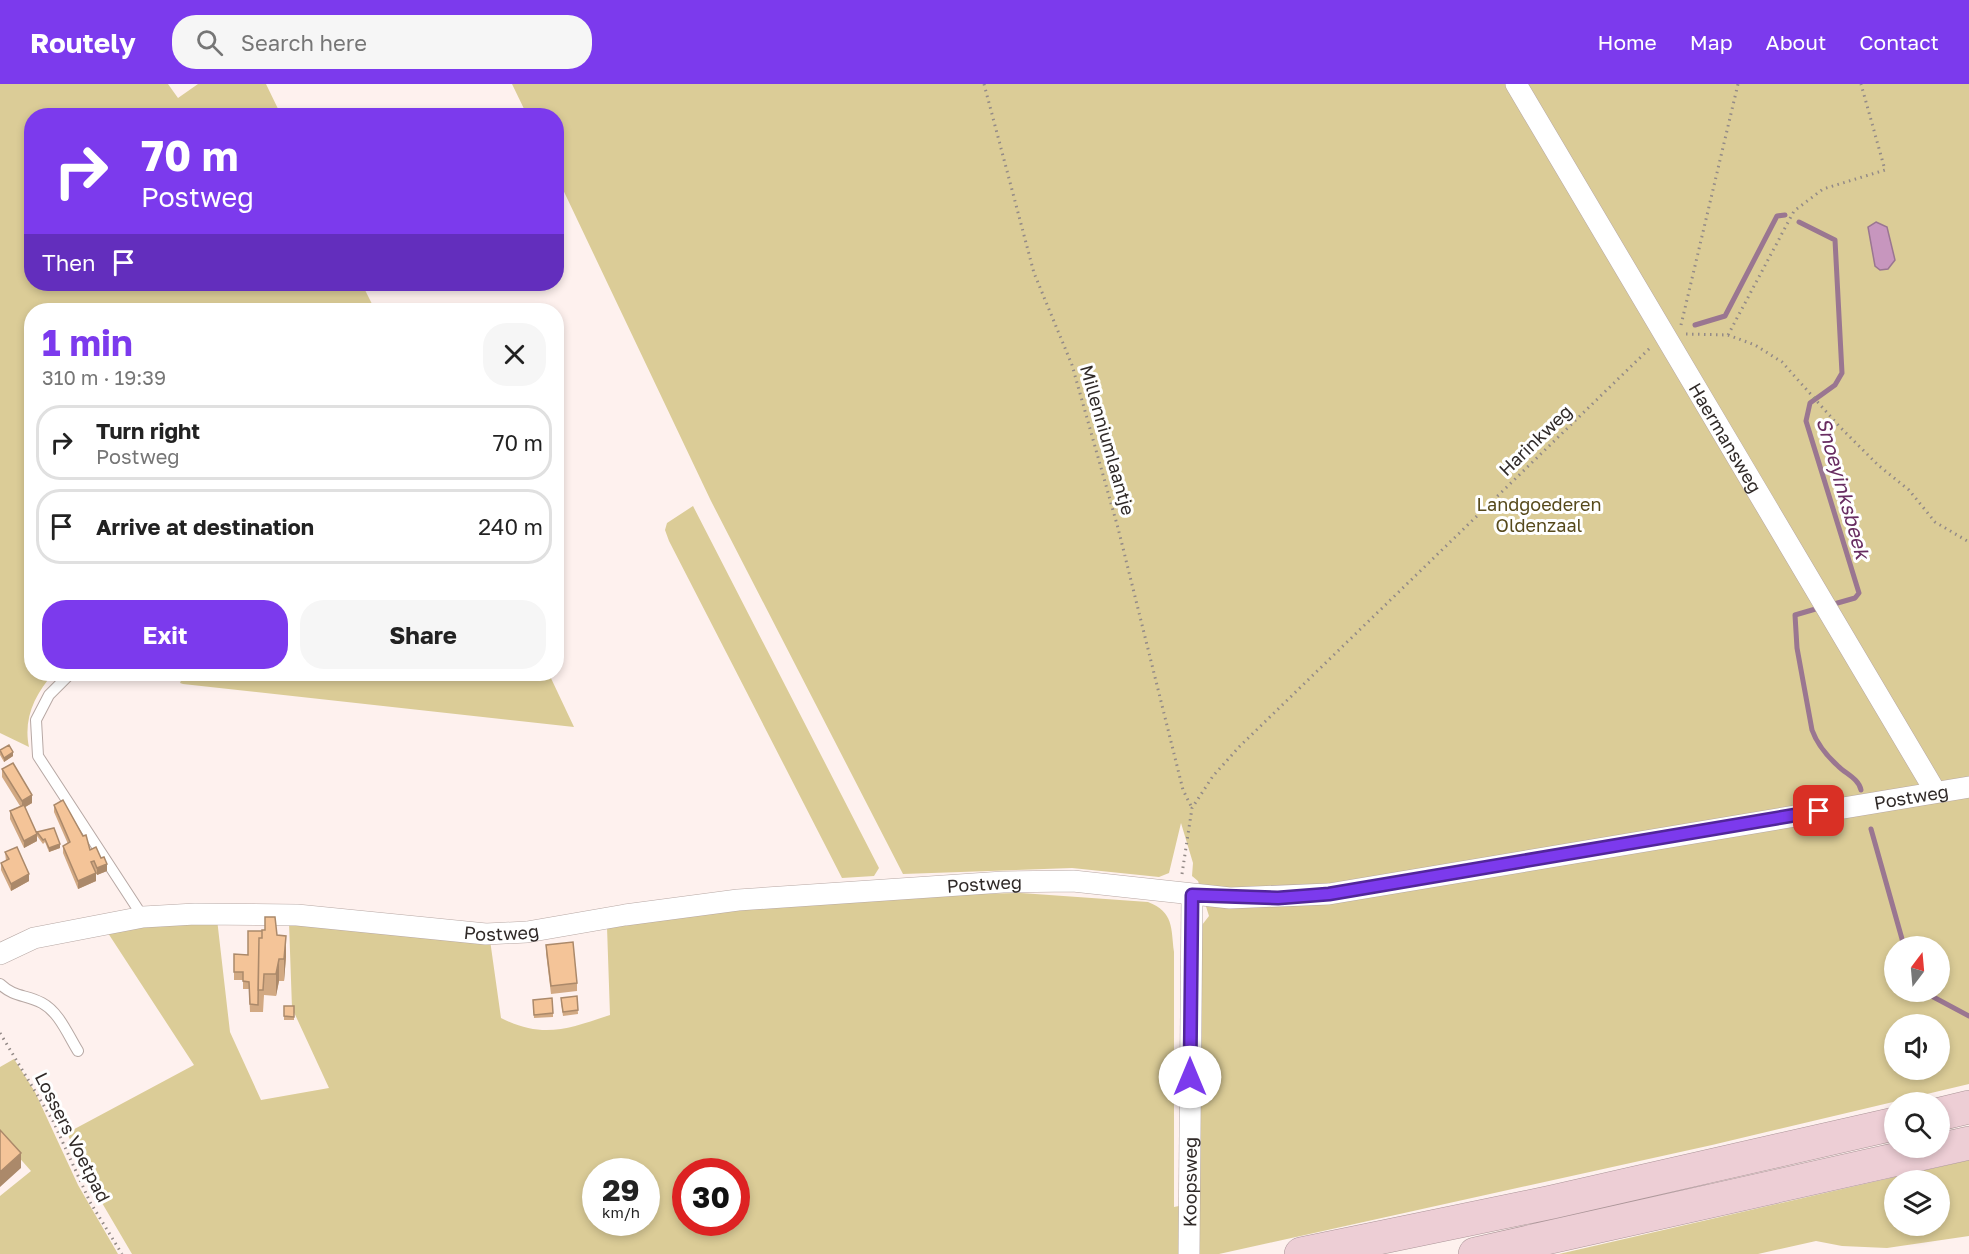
<!DOCTYPE html>
<html lang="en">
<head>
<meta charset="utf-8">
<style>
	:root { --surface:#fff; --page:#f6f6f6; --text:#222; --muted:#767676; --line:#e0e0e0; --accent:#7c3aed }
	body { margin:0; font-family:"Golos Text",sans-serif; background:var(--page); color:var(--text); height:100vh; display:flex; flex-direction:column; font-size:22px; white-space:nowrap }
	* { box-sizing:border-box; margin:0 }
	p { font-size:20px; color:var(--muted) }
	.icon { flex:none; width:33px; height:33px; fill:none; stroke:currentColor; stroke-width:2; stroke-linecap:round; stroke-linejoin:round }
	.map { position:relative; flex:1; overflow:hidden }
	.details { position:absolute; left:24px; top:219px; width:540px; height:378px; display:flex; flex-direction:column; background:var(--surface); border-radius:24px; box-shadow:0 3px 9px #0003 }
	.details>* { flex:none }
	.banner { position:absolute; left:24px; top:24px; width:540px; height:183px; border-radius:24px; box-shadow:0 3px 9px #0003; background:#7c3aed; color:#fff; overflow:hidden }
	.needle { width:39px; rotate:16deg }
	.buttons { position:absolute; left:1884px; top:852px; display:grid; gap:12px }
	.buttons a { display:grid; place-items:center; width:66px; height:66px; border-radius:50%; background:var(--surface); box-shadow:0 3px 9px #0003; font-size:30px }
	.speed { position:absolute; left:582px; top:1074px; display:flex; gap:12px; font-size:30px; font-weight:700; text-align:center }
	.speed>* { display:grid; place-content:center; width:78px; height:78px; border-radius:50%; background:var(--surface); box-shadow:0 3px 9px #0003; line-height:1 }
	.speed small { font-size:15px; font-weight:400 }
	.speed .limit { border:9px solid #d22; background:#fff; color:#111 }
	.pin { position:absolute; display:grid; place-items:center; width:51px; height:51px; color:#fff; margin:-26px; border-radius:12px; box-shadow:0 3px 9px #0006 }
	.me { position:absolute; width:66px; margin:-33px; rotate:0deg; stroke-linejoin:round; filter:drop-shadow(0 0 4px #0008) }
	.turn { display:flex; align-items:center; gap:21px; height:126px; padding:0 18px; font-size:27px }
	.turn .icon { width:78px; height:78px; stroke-width:2.5 }
	.turn b { display:block; font-size:42px; line-height:51px }
	.then { display:flex; align-items:center; height:57px; padding:0 18px; background:#0003; gap:12px; font-size:22px }
	.round { display:grid; place-items:center; flex:none; width:63px; height:63px; border-radius:24px; background:var(--page) }
	.headline { display:flex; align-items:center; justify-content:space-between; height:102px; padding:0 18px }
	h1 { font-size:36px; font-weight:700; line-height:45px; color:var(--accent) }
	.cta { display:flex; gap:12px; margin-top:auto; padding:12px 18px }
	.cta a { flex:1; height:69px; border-radius:24px; background:var(--accent); color:#fff; font-size:24px; font-weight:700; line-height:69px; text-align:center }
	.cta a+a { background:var(--page); color:var(--text) }
	ul { padding:0; list-style:none }
	li { display:flex; align-items:center; gap:18px; height:75px; margin:0 12px 9px; padding:0 6px; border:3px solid var(--line); border-radius:24px }
	li div { flex:1 }
	li b { display:block; font-size:22px }
	li em { font-style:normal }
	header { display:flex; align-items:center; gap:36px; box-sizing:border-box; height:84px; padding:0 30px; background:var(--accent); color:#fff }
	header strong { font-size:28px }
	nav { display:flex; gap:33px; margin-inline-start:auto; font-size:21px }
	.search { width:420px; height:54px; background:var(--page); display:flex; align-items:center; gap:15px; box-sizing:border-box; padding:0 21px; border-radius:24px; color:var(--muted); font-size:22px }
	.map>svg:first-child { display:block }
	.green { fill:#dbcc97; fill-rule:evenodd }
	.water { fill:#c796be; stroke:#9a7691; stroke-width:1.5 }
	.lines { fill:none; stroke-linecap:round; stroke-linejoin:round }
	.stream { stroke:#9a7691; stroke-width:5 }
	.lane-casing { stroke:#b7a8a4; stroke-width:12 }
	.street-casing { stroke:#b7a8a4; stroke-width:22 }
	.highway-casing { stroke:#ab9598; stroke-width:34 }
	.path { stroke:#938a87; stroke-width:3; stroke-dasharray:1.5 4.5; stroke-linecap:butt }
	.lane { stroke:#fff; stroke-width:10 }
	.street { stroke:#fff; stroke-width:21 }
	.highway { stroke:#edced5; stroke-width:33 }
	.wall { fill:#d2a983 }
	.shaded-wall { fill:#ab896a }
	.building { fill:#f4c498; stroke:#ab896a; stroke-width:1.5 }
	.route-casing { stroke:#51269a; stroke-width:15 }
	.route { stroke:#7c3aed; stroke-width:10 }
	.labels { text-anchor:middle; dominant-baseline:central; stroke-width:6; stroke-linejoin:round; paint-order:stroke }
	.street-label { font-size:18px; fill:#302a28; stroke:#fff }
	.park-label { font-size:18px; fill:#56491b; stroke:#fff }
	.water-label { font-size:20px; font-style:italic; fill:#682d61; stroke:#fff }
</style>
</head>
<body>
<header>
<strong>Routely</strong>
<div class="search"><svg class="icon" aria-label="search" viewBox="0 0 24 24"><circle cx="10" cy="10" r="6"/><path d="M15 15l6 6"/></svg>Search here</div>
<nav><a>Home</a><a>Map</a><a>About</a><a>Contact</a></nav>
</header>
<div class="map">
<svg width="1969" height="1170" viewBox="0 0 1969 1170">
	<rect width="100%" height="100%" fill="#fef1ee"/>
	<path class="green" d="M0,0H168L178,14L198,0H266L281,31L32,32V200H362L375,226H32V590H53C35,610 23,635 29,663L0,649Z
		M512,0H1969V1000L1712,1061L1219,1170H132L88,1095L67,1049L194,981L106,846L217,835L230,948L261,1016L329,1004L292,924L289,839L490,856L501,934C543,955 568,945 610,931L607,843L656,834L888,812L1021,809L1148,818C1174,828 1171,844 1174,868V1123L1199,1118L1198,866L1202,841L1209,832L1198,797L1192,792L1193,779L1181,739L1169,789L1159,793L1072,784L903,790L711,417L557,93L556,32L527,31ZM1894,862H1940V908H1894ZM1894,940H1940V986H1894ZM596,1088H646V1138H596ZM686,1088H736V1138H686Z
		M693,422L879,784L874,792L842,794L669,457L665,446L667,439Z
		M184,590H549L574,643L183,600L180,599Z
		M14,975L35,1008L78,1101L118,1170H0V1112L31,1087L0,1052V983Z
		M1969,1076V1152L1887,1164L1842,1162L1816,1157L1758,1170H1559ZM1894,1096H1940V1142H1894Z"/>
	<path class="water" d="M1876,138L1887,143L1895,176L1888,185L1880,186L1875,182L1868,143Z"/>
	<g class="lines">
		<path class="stream" d="M1799,138L1835,156L1842,289L1835,301L1810,319L1806,337L1859,509L1855,514L1834,520
			M1695,241L1725,232L1777,132L1785,131
			M1819,524L1795,531L1797,564L1812,646C1817,660 1827,672 1838,682C1846,690 1859,695 1861,706
			M1871,745L1904,862
			M1924,908L1969,932"/>
		<g class="lane-casing">
			<path id="lane" d="M70,590L49,611L36,636L38,672L143,833
				M0,900C15,914 25,910 42,919C59,928 68,951 78,967"/>
		</g>
		<g class="street-casing">
			<g id="street">
				<path id="s1" d="M1516,0L1935,707"/>
				<path id="s2" d="M0,870L34,854L143,833L195,830L297,831L486,850L527,848L625,831L738,816L1003,798L1073,797L1230,814L1329,810L1969,703"/>
				<path id="s3" d="M1189,1170L1192,811"/>
			</g>
		</g>
		<g class="highway-casing">
			<path id="highway" d="M1940,1030L1969,1023
				M1301,1170L1552,1118L1894,1040
				M1475,1170L1969,1059"/>
		</g>
		<path class="path" d="M984,0L1034,189L1072,281L1118,444L1183,706L1192,724
			M1681,241L1738,0
			M1686,250L1728,251L1794,127L1823,105L1885,86L1861,0
			M1728,251L1755,261L1782,278L1839,342L1878,381L1909,406L1935,438L1969,458
			M1182,790L1192,724L1213,692L1240,662L1650,264
			M0,949L53,1037L90,1118L122,1170"/>
		<use href="#lane" class="lane"/>
		<use href="#street" class="street"/>
		<use href="#highway" class="highway"/>
	</g>
	<path class="wall" d="M0,667L13,672L4,678L0,671Z
		M2,685L32,719L25,723L37,757L24,764L10,735V727L20,722L2,693Z
		M54,721L107,787L97,791L94,785L96,797L78,805L63,769V762L68,760L54,728Z
		M37,748L60,764L49,768L45,758L43,760L37,752Z
		M5,768L29,797L11,807L1,786V779L6,777Z
		M277,851L286,873L284,897H279L276,912L264,911L263,928H250L249,905H243V896H234V870L248,871Z
		M546,861L577,899V907L551,910L546,869Z
		M577,912L578,930L563,932L561,918Z
		M533,916L553,929V933L534,934Z
		M284,922H294V936H284Z"/>
	<path class="shaded-wall" d="M13,668V672L4,678V674Z
		M32,711V719L22,725V717Z
		M37,750V757L24,764V757Z
		M60,760V764L49,768V764Z
		M107,780V787L97,791V784Z
		M96,789V797L78,805V797Z
		M29,790V797L11,807V800Z
		M286,852V873L284,897V875Z
		M279,875V897L276,912V890Z
		M21,1069V1084L0,1103V1088Z"/>
	<path class="building" d="M9,661L13,668L4,674L0,666Z
		M13,679L32,711L22,717L2,685Z
		M63,716L83,752L86,751L90,766L96,763L101,774L104,773L107,780L97,784L94,777L91,778L96,789L78,797L63,762L70,758L54,721Z
		M24,721L37,750L24,757L10,727Z
		M54,744L60,760L49,764L45,755L43,756L37,748Z
		M17,763L29,790L11,800L1,779L9,775L5,768Z
		M265,833H275L277,851L286,852L284,875H279L276,890H264L263,906H258L259,854H262V846H265Z
		M248,847H262V854H259L258,921L250,920L249,898L243,897V888H234V870L248,871Z
		M573,858L577,899L551,902L546,861Z
		M577,912L578,926L563,928L561,914Z
		M552,914L553,929L534,931L533,916Z
		M284,922H294V933L284,932Z
		M0,1046L21,1069L0,1088Z"/>
	<g class="lines">
		<g class="route-casing">
			<path id="route" d="M1190,993L1192,811L1278,814L1329,810L1819,727"/>
		</g>
		<use href="#route" class="route"/>
	</g>
	<g class="labels">
		<g class="street-label">
			<text stroke="none"><textPath href="#s1" startOffset="411">Haermansweg</textPath></text>
			<text transform="translate(1108 356) rotate(74)">Millenniumlaantje</text>
			<text transform="translate(1535 356) rotate(-44)">Harinkweg</text>
			<text stroke="none"><textPath href="#s2" startOffset="1930">Postweg</textPath></text>
			<text stroke="none"><textPath href="#s2" startOffset="994">Postweg</textPath></text>
			<text stroke="none"><textPath href="#s2" startOffset="508">Postweg</textPath></text>
			<text transform="translate(73 1053) rotate(63)">Lossers Voetpad</text>
			<text stroke="none"><textPath href="#s3" startOffset="72">Koopsweg</textPath></text>
		</g>
		<g class="park-label">
			<text x="1539" y="420">Landgoederen<tspan x="1539" dy="21">Oldenzaal</tspan></text>
		</g>
		<g class="water-label">
			<text transform="translate(1844 404) rotate(74)">Snoeyinksbeek</text>
		</g>
	</g>
</svg>
<div class="buttons">
<a><svg class="needle" viewBox="-14 -14 28 28"><path d="M0-13l5 13h-10z" fill="#e53935"/><path d="M0 13l5-13h-10z" fill="#767676"/></svg></a>
<a><svg class="icon" aria-label="sound" viewBox="0 0 24 24"><path d="M4 9h4l5-4v14l-5-4H4zM17 9q2 3 0 6"/></svg></a>
<a><svg class="icon" aria-label="search" viewBox="0 0 24 24"><circle cx="10" cy="10" r="6"/><path d="M15 15l6 6"/></svg></a>
<a><svg class="icon" aria-label="layers" viewBox="0 0 24 24"><path d="M12 4l9 5-9 5-9-5zM3 14l9 5 9-5"/></svg></a>
</div>
<div class="speed"><div>29<small>km/h</small></div><div class="limit">30</div></div>
<div class="pin" style="left:1819px;top:727px;background:#d93025"><svg class="icon" aria-label="arrive" viewBox="0 0 24 24"><path d="M6 21V4h12l-3 4 3 4H6"/></svg></div>
<svg class="me" style="left:1190px;top:993px" viewBox="-20 -20 40 40"><circle r="19" fill="#fff"/><path d="M0-13L10 11 0 6-10 11z" fill="#7c3aed"/></svg>
<div class="banner">
<div class="turn"><svg class="icon" aria-label="right" viewBox="0 0 24 24"><path d="M7 20v-9h11M14 6l5 5-5 5"/></svg><div><b>70 m</b>Postweg</div></div>
<div class="then">Then<svg class="icon" aria-label="arrive" viewBox="0 0 24 24"><path d="M6 21V4h12l-3 4 3 4H6"/></svg></div>
</div>
<section class="details">
<div class="headline"><div><h1>1 min</h1><p>310 m · 19:39</p></div><a class="round"><svg class="icon" aria-label="close" viewBox="0 0 24 24"><path d="M6 6l12 12M18 6L6 18"/></svg></a></div>
<ul>
<li><svg class="icon" aria-label="right" viewBox="0 0 24 24"><path d="M7 20v-9h11M14 6l5 5-5 5"/></svg><div><b>Turn right</b><p>Postweg</p></div><em>70 m</em></li>
<li><svg class="icon" aria-label="arrive" viewBox="0 0 24 24"><path d="M6 21V4h12l-3 4 3 4H6"/></svg><div><b>Arrive at destination</b></div><em>240 m</em></li>
</ul>
<div class="cta"><a>Exit</a><a>Share</a></div>
</section>
</div>
</body>
</html>
